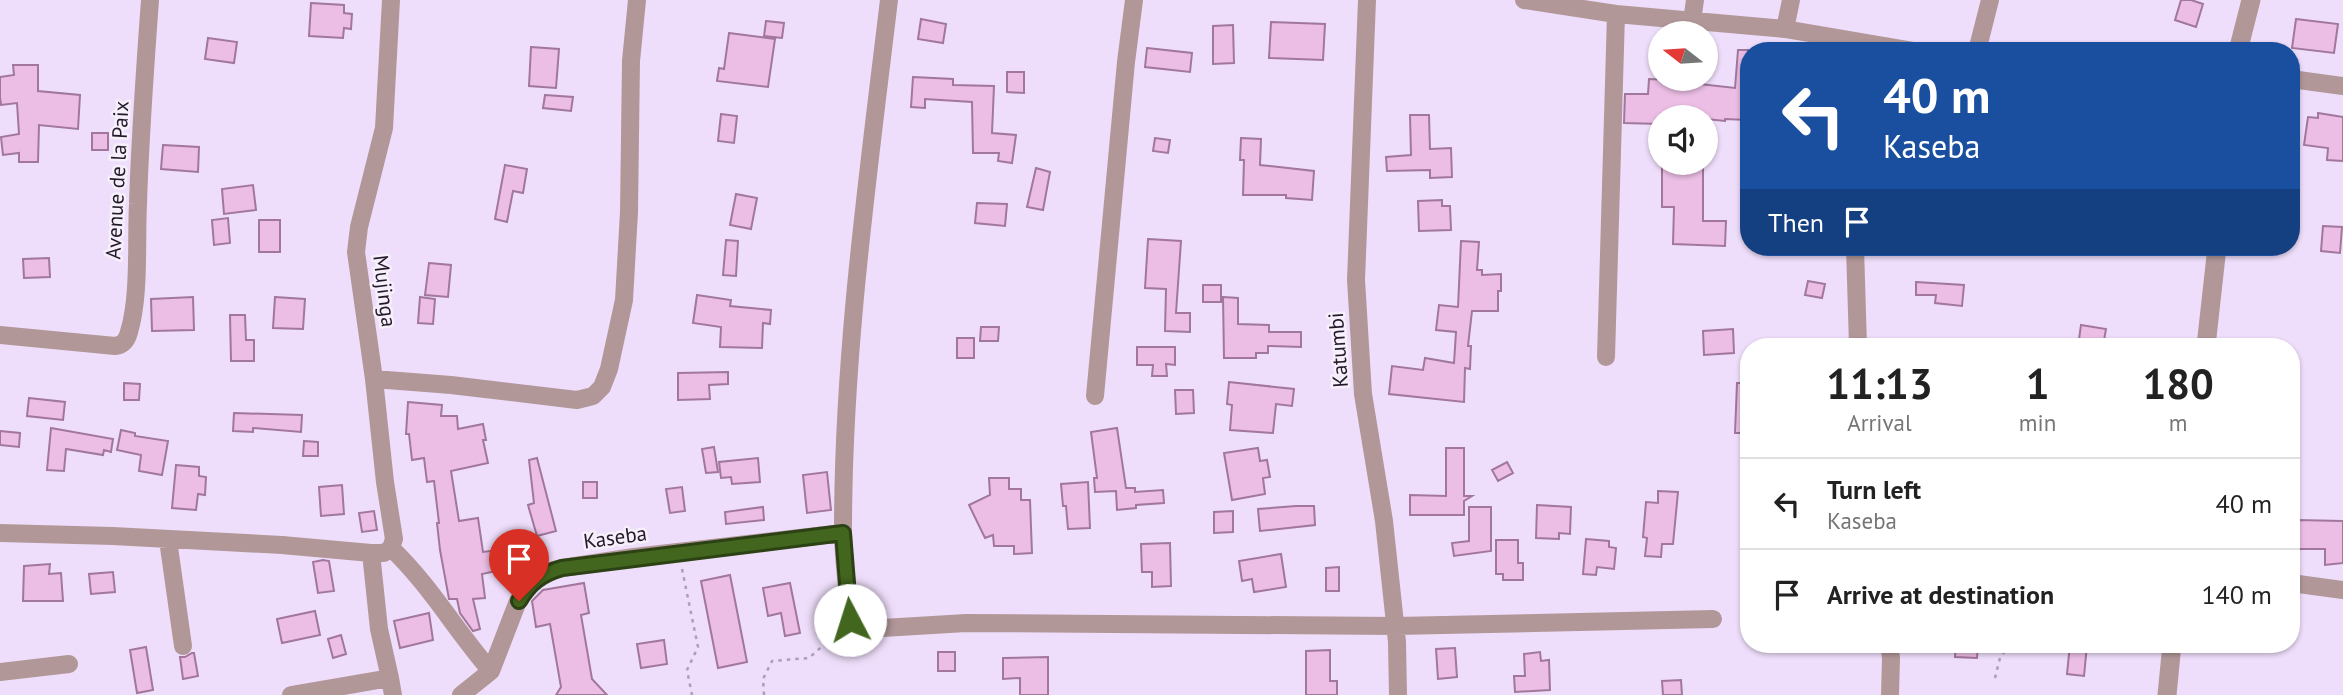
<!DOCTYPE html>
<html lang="en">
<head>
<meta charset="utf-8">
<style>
	:root { --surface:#fff; --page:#f2f2f2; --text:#222; --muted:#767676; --line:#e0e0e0 }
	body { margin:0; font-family:"PT Sans",sans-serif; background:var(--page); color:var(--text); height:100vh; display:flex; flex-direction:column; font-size:26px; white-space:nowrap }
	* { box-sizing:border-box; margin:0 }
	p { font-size:23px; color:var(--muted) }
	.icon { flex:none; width:38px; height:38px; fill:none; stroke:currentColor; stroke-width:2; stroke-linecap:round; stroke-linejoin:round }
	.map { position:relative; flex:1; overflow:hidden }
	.panel { position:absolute; left:1740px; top:338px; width:560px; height:315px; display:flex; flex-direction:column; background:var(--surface); border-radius:28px; box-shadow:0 2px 5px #0004 }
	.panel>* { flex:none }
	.hud { position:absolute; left:1740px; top:42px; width:560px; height:214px; border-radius:28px; box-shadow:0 2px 5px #0004; background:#1a4fa0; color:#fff; overflow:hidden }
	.needle { width:46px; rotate:287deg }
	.buttons { position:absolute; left:1648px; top:21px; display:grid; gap:14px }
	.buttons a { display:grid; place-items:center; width:70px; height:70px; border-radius:50%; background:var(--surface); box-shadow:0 2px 5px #0004; font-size:35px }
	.pin { position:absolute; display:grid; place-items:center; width:60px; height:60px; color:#fff; margin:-72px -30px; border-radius:50% 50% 50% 0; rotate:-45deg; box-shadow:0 0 7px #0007 }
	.pin .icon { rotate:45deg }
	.me { position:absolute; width:77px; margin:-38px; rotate:355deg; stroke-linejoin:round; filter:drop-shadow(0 0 5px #0008) }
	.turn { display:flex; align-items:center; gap:24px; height:147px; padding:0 28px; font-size:32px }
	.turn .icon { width:91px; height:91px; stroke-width:2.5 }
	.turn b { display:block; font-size:49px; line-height:60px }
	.then { display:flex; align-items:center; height:66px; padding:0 28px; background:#0003; gap:14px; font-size:26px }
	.eta { display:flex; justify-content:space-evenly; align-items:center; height:119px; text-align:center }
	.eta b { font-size:42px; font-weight:600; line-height:49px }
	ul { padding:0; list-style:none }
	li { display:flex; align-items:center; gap:21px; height:91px; padding:0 28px; border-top:2px solid var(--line) }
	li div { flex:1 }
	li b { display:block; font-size:26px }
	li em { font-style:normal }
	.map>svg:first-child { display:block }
	.building { fill:#ecbee5; stroke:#a1779b; stroke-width:2 }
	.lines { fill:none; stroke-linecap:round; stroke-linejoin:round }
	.path { stroke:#ad9eb8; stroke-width:2.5; stroke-dasharray:3.5 5; stroke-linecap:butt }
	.minor { stroke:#b29799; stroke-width:18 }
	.tertiary { stroke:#b29799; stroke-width:19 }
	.route-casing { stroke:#2c4214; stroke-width:18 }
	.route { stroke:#43661e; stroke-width:12 }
	.labels { text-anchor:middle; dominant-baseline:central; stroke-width:5; stroke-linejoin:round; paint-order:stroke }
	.street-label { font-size:21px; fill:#24192b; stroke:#f6f0fa }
</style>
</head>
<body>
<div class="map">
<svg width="2343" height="695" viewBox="0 0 2343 695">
	<rect width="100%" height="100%" fill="#efdefb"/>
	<path class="building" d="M2181,0H2191L2203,4L2196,27L2175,20Z
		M311,3L344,5V13L352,14L351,29L344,28L343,38L309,36Z
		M921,19L946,24L943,43L918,39Z
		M2296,19L2338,24L2334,53L2292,48Z
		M766,21L784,23L782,38L764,36Z
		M1271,22L1325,24L1323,60L1269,58Z
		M1233,25L1234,63L1213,64V26Z
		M729,33L775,39L768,87L717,81L719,68L724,69Z
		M208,38L237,42L234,63L205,59Z
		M531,47L559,49L556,88L529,86Z
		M1147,48L1192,53L1190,72L1145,67Z
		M1738,50H1748L1747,120L1725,119V121L1706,119L1703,115H1667V117H1661V124L1624,123L1625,94H1648L1649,79L1691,81V83L1735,88Z
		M13,65H38V91L80,95L78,129L39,125L38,162H19V153L3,155L1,137L19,134L17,103L1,105L0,97V77L14,75Z
		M1007,72H1024V93L1007,92Z
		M913,77L953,79V85L994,86L992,133L1016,135L1012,163L998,161L999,153H973L972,102L925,99V108L911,107Z
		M545,95L573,97L571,111L543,108Z
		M2318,113L2343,117V161L2327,160L2328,148L2304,145L2308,117L2318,118Z
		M721,114L737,116L734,143L718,141Z
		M1410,115H1429L1430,149L1451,148L1452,177L1430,178V170L1387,171L1386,157L1411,155Z
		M92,133H108V150H92Z
		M1155,138L1170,140L1168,153L1153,151Z
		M1241,138L1261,139L1260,165L1314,171L1312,200L1286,198V195H1243L1244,160H1240Z
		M163,145L199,147L198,172L161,169Z
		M1662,163H1703V221H1726L1725,246L1673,244L1674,207H1662Z
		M505,165L527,169L523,193L513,191L507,222L495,219Z
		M1036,168L1050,172L1043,210L1027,207Z
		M253,185L256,210L224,214L222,189Z
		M736,194L757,198L751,229L730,225Z
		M1442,200V206H1450L1451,230L1419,231L1418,201Z
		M977,203L1007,204L1005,226L975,223Z
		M228,218L230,243L214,245L212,220Z
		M259,220H280V252H259Z
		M2323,226L2342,227L2340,253L2321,251Z
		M1148,239L1181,241L1176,313H1190V332L1165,331L1166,289L1145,288Z
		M726,240L738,241L736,276L723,275Z
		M1461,241L1479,242L1477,270H1482V275L1501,274V291H1498V311H1472L1468,346H1471L1470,369L1465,368L1464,402L1389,394L1392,366L1423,370L1425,358L1454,363L1456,332L1436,330L1439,305L1458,307Z
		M49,258L50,277L24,278L23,259Z
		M429,263L451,265L448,297L425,295Z
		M1808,281L1825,284L1822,298L1805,295Z
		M1916,282L1964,285L1962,306L1935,303L1936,295H1916Z
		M1203,285H1221V302H1203Z
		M697,295L731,300L730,306L771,310L770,324L763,323L762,348L720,347L721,327L693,323Z
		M193,297L194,330L152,331L151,299Z
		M275,297L305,299L303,329L273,328Z
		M420,297L435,299L433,324L418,323Z
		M1223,297L1238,298V324L1269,325V332H1301V347L1268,346V353H1256V358H1224Z
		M230,315H245L246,340H254V361H231Z
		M2081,325L2106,329L2103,346H2078Z
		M981,327H999L998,341H980Z
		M1733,329L1734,353L1704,355L1703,331Z
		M957,338H974V358H957Z
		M1137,347H1175V365L1166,364L1167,376H1152L1153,365H1137Z
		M728,372V384L709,385L710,399L678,400V373Z
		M1229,382L1294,389L1292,406L1276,404L1273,433L1230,430L1232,405L1227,404Z
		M124,383L140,384L139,400H124Z
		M1737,383H1748V433H1735Z
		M1175,390H1193L1194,413L1176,414Z
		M29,398L65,402L63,420L27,416Z
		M408,402L442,405L441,416H457L458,429L483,424L486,440H483L488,463L451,471L459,521L478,518L483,552L498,550L501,570L482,574L485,598L473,599L480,629L473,631L460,613L457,599H449L440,550L437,523H439L434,481L427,482L424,458L412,460L409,434H406Z
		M234,413L302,415L301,432L253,428V432L233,431Z
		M51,428L113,439L111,452L104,450L103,455L66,449L64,471L47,470Z
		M1117,428L1126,488H1135V492L1163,490L1164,503L1136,505V508L1117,510L1116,491L1095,492L1094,478H1097L1091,432Z
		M121,430L135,433V436L168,441L162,475L139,471L141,455L117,450Z
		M0,431L20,433L19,447L0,445Z
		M304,441L318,442V456H303Z
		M714,447L718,472L706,473L702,449Z
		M1258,448L1260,461L1267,460L1270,477L1263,478L1265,494L1232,500L1224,453Z
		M1446,448H1464V496H1472L1464,501V515H1410V495L1446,496Z
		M537,458L556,531L537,536L528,505L534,503L529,460Z
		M758,458L760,482L732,484L731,477L721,478L719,462Z
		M1507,462L1513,473L1498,481L1492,470Z
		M176,465L199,467V476L206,477L205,495L198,494L196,510L172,508Z
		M827,472L831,510L807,513L803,475Z
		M989,478H1009V489H1021V500H1030L1032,553L1014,554V546H994L993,535L985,538L969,505L990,495Z
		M583,482H597V498H583Z
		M1088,482L1090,528L1068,529L1066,506H1063L1061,484Z
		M342,485L344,514L321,516L319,487Z
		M682,487L685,511L670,513L666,489Z
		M1658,491L1678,492L1673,544H1662L1661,557L1645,556L1647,538L1643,537L1646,502L1658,503Z
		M1537,505L1571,507L1570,534L1559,533V539L1536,538Z
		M1296,506H1314L1315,525L1260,531L1258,509Z
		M763,507L764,520L726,524L725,512Z
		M1469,507H1491V551L1454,556L1452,543L1469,541Z
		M374,511L377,530L362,532L359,513Z
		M1233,511V532L1214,533V512Z
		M2297,520L2343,521V563L2325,565V549H2297Z
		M1586,539L1609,541V547L1616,548L1614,569L1597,567L1596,575L1583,574Z
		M1496,540H1518V563H1523V580H1503V574H1496Z
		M1170,543L1171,586L1152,587V572H1142L1141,544Z
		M1281,554L1286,587L1254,592L1252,579L1242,581L1239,561Z
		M323,560L329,561L334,591L318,593L313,562Z
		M50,564L49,574L61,573L63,601H23L24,566Z
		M1339,567V591H1326V568Z
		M113,572L115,592L91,594L89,574Z
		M730,575L747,662L718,668L701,581Z
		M584,583L589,613L581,615L592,679L607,695H556L561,687L550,624L536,627L532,601L543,590Z
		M790,583L800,633L785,636L781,613L768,616L763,588Z
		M315,611L320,635L282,643L277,619Z
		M429,613L433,640L400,648L394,621Z
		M341,635L346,654L333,658L328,639Z
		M664,640L667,664L641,668L637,644Z
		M1956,644H1978L1977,658L1955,657Z
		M2070,644L2087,645L2084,676L2067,674Z
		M146,647L153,690L137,693L130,650Z
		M1455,648L1457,677L1438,679L1436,649Z
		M1330,650V681H1337V695H1306V651Z
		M938,652H955V671H938Z
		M1540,652L1541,661L1549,660L1550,690L1515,692L1514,676H1525L1524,654Z
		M192,653H194L198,676L183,679L180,657H185Z
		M1048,657V695H1020V678L1003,679V658Z
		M1681,680L1682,695H1663L1662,681Z"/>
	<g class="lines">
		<path class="path" d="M682,569L698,647L687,670L692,695
			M1995,678L2000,658L2010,644
			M764,695L763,679L772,661L809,658L838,632"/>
		<path class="minor" d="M391,0L384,128L359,227L356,252L374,379L385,482L394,539L391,548
			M889,0C868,176 843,353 843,530C843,560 848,591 850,620L858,628L866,629L966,623L1396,626L1713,619
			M1367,0L1356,280L1363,394L1384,521L1397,642L1398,695
			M1524,0L1616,14L1785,29L1914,51
			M1692,21L1695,0
			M1785,29L1791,0
			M1977,51L1990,0
			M2291,79L2343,86
			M1855,247L1858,346
			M0,335L115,346C123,345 127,340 129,332C140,296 136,242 138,204C140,136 145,68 150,0
			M1606,357L1616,14
			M374,379L451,385L577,400L593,396L602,387L609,369L624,300L629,212L631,61L637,0
			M1095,396L1126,62L1134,0
			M0,533L113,536L282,545L371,553H384L391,548
			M168,540L183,646
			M391,548C430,585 456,631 491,671
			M371,553L379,629L390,678
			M2291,583L2343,590
			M1889,644L1891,658L1890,695
			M0,672L69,664
			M291,695L390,678L393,695
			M461,695L491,671L518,601L527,588L547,572L562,568L634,557L843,533"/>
		<path class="tertiary" d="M2238,51L2251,0
			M2206,346L2217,247
			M2167,695L2172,644"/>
	</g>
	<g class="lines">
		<g class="route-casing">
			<path id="route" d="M519,601C530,583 541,574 562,568L843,533L850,620"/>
		</g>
		<use href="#route" class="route"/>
	</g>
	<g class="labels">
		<g class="street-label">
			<text transform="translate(117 180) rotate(-87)">Avenue de la Paix</text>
			<text transform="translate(385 291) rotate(83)">Mujinga</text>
			<text transform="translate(1338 350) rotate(-94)">Katumbi</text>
			<text transform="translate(615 537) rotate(-8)">Kaseba</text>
		</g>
	</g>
</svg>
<div class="buttons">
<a><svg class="needle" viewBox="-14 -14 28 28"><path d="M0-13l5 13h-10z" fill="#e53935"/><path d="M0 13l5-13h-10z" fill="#767676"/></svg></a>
<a><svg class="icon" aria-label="sound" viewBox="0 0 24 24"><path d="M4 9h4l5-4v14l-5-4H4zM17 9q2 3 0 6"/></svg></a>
</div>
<div class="pin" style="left:519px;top:601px;background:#d93025"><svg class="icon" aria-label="arrive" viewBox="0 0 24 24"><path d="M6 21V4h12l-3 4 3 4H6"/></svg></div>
<svg class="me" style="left:850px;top:620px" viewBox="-20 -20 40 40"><circle r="19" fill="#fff"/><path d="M0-13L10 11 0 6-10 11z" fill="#43661e"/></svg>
<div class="hud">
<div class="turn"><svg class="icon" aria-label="left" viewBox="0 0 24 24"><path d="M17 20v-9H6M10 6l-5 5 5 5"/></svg><div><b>40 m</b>Kaseba</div></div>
<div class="then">Then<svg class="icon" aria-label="arrive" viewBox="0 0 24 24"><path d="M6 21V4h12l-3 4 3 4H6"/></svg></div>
</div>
<section class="panel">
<div class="eta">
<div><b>11:13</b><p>Arrival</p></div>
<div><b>1</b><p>min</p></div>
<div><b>180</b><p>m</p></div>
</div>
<ul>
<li><svg class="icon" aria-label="left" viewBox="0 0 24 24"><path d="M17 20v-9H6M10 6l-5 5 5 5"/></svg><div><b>Turn left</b><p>Kaseba</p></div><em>40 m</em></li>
<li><svg class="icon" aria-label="arrive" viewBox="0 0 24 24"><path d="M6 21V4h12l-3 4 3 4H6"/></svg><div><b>Arrive at destination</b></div><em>140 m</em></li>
</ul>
</section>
</div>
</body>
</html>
